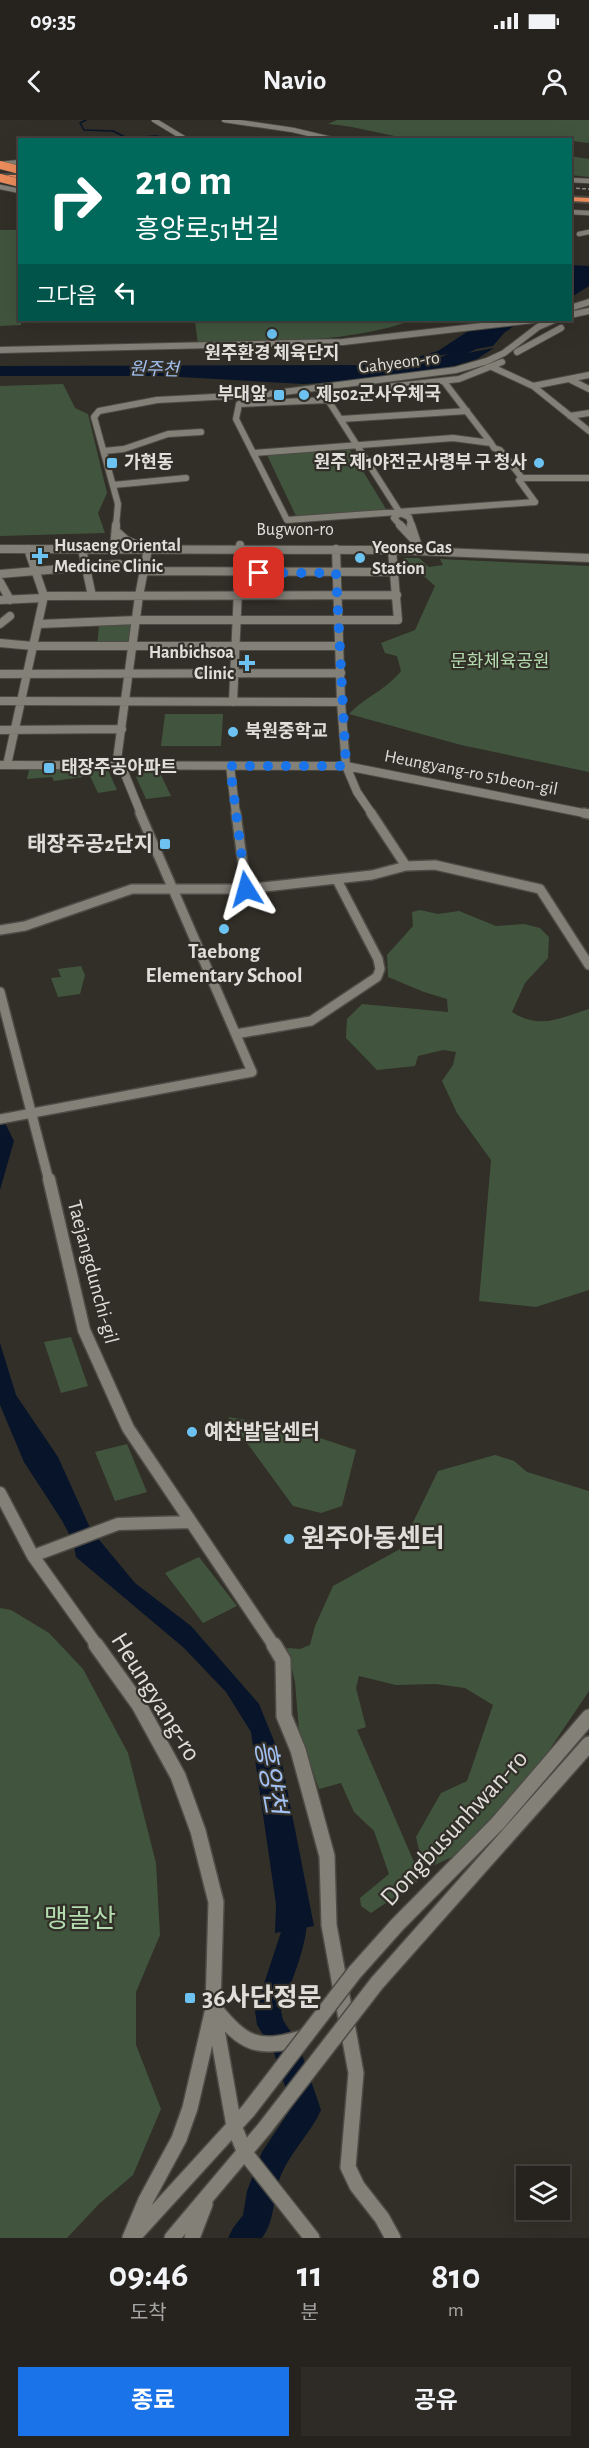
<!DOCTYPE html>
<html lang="ko">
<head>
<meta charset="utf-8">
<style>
	:root { --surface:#26231e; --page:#2e2b27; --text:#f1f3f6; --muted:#a4a4a4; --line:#42403c; --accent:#1a73e8 }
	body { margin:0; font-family:"Alegreya Sans","Noto Sans KR",sans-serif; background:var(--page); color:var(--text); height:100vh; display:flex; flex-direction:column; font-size:22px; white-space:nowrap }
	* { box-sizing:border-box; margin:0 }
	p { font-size:20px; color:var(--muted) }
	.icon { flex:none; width:33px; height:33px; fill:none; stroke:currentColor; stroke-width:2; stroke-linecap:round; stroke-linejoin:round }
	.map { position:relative; height:2118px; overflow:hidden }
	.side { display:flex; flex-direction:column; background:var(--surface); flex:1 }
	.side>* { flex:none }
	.guide { position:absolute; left:18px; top:18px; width:554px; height:183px; border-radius:0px; box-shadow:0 6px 24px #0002,0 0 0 2px var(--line); background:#00695c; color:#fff; overflow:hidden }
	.tools { position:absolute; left:516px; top:2046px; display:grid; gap:12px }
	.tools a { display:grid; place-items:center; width:54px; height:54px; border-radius:0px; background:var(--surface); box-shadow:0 6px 24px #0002,0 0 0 2px var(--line); font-size:30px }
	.pin { position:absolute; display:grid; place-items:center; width:51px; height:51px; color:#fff; margin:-26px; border-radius:12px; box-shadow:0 3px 9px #0006 }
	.me { position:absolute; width:66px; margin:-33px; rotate:352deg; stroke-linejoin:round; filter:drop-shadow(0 0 4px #0008) }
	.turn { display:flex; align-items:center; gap:21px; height:126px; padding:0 18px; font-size:27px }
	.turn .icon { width:78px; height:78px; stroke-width:2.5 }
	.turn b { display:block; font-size:42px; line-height:51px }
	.then { display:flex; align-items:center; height:57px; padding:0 18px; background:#0003; gap:12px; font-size:22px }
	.eta { display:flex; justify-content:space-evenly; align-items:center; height:102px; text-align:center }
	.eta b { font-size:36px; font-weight:700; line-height:42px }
	.primary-button { display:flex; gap:12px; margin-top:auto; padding:12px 18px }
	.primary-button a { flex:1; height:69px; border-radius:0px; background:var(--accent); color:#fff; font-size:24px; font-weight:700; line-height:69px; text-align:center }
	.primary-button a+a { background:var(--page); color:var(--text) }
	.status { display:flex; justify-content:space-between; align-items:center; height:42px; padding:0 30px; background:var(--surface); direction:ltr }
	.status svg { height:16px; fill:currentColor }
	header { display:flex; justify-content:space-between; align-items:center; height:78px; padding:0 18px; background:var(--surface); font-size:27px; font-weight:700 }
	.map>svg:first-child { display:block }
	.green { fill:#41553e }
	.water { fill:#07142a }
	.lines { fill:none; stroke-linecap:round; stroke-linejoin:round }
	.stream { stroke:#07142a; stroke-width:1.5 }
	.river { fill:#07142a; fill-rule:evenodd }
	.minor-far5-casing { stroke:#4d4b45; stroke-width:6 }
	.minor-far4-casing { stroke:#4d4b45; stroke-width:8 }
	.minor-far3-casing { stroke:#4d4b45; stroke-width:10 }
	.minor-far2-casing { stroke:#4d4b45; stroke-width:12 }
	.minor-far1-casing { stroke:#4d4b45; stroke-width:15 }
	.minor-casing { stroke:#4d4b45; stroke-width:18 }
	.highway-casing { stroke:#4d4b45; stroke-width:4 }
	.minor-far5 { stroke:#838078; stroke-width:4.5 }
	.minor-far4 { stroke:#838078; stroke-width:6 }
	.minor-far3 { stroke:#838078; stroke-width:8 }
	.minor-far2 { stroke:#838078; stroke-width:9 }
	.minor-far1 { stroke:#838078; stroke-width:12 }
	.minor { stroke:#838078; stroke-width:15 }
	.highway { fill:#ed8c5c; fill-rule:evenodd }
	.rail { stroke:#8e8c86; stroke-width:1.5; stroke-dasharray:4 2; stroke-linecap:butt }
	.minor-bridge-casing { stroke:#4d4b45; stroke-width:18; stroke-linecap:butt }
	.highway-bridge-casing { stroke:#4d4b45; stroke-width:9; stroke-linecap:butt }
	.minor-bridge { stroke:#838078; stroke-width:15 }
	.highway-bridge { stroke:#ed8c5c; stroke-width:8 }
	.route { stroke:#1a73e8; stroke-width:10; stroke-dasharray:0 18 }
	.poi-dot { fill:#6cc3f2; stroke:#322f28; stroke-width:2 }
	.labels { text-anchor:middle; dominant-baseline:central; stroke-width:4.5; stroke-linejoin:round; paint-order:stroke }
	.far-poi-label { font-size:18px; font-weight:bold; fill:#e0deda; stroke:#322f28; text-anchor:start }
	.far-street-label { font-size:18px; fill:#e0deda; stroke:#322f28 }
	.far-water-label { font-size:18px; font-style:italic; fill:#a2c0f2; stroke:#322f28 }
	.far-park-label { font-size:18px; fill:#b3ddae; stroke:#322f28 }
	.poi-label { font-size:21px; font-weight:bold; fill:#e0deda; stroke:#322f28; text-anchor:end }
	.street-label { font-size:21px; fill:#e0deda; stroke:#322f28 }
	.near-poi-label { font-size:26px; font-weight:bold; fill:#e0deda; stroke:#322f28; text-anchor:start }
	.near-street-label { font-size:26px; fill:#e0deda; stroke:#322f28 }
	.near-park-label { font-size:26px; fill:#b3ddae; stroke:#322f28 }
	.near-water-label { font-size:27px; font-style:italic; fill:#a2c0f2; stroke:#322f28 }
</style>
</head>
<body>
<div class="status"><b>09:35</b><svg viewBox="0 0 49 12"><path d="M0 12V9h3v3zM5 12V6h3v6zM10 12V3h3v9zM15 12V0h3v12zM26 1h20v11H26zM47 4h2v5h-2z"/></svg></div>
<header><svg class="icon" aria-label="back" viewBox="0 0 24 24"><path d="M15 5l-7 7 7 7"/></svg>Navio<svg class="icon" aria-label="person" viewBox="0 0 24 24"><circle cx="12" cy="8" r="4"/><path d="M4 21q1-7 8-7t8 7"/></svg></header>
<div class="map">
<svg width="589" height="2118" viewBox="0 0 589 2118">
	<rect width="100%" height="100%" fill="#322f28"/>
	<path class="green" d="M337,0H589V23C535,14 479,23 423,20C391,18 360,6 328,4Z
		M570,36L589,39V57L570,55Z
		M0,110H19L21,205L0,206Z
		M198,200H412C354,223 261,222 198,224L195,201Z
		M63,264L75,288L88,294L107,373L98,393L105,413L0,416V266Z
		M341,328L350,330L386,389L297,398L267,335Z
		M404,438H419L429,447L443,445L440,439L589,446V652L461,625L349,594C365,577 386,570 401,551L397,536L385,533L381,523L415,510L435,466Z
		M129,503L131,504L128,524L97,525L99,506Z
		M165,594H223L221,626H161Z
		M29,650H108L117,670L98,673L90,656L54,661L52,657L27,659Z
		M159,651L171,676L146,679L136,657L140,653Z
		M420,790L438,794L459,791L496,806L524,804L540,808L549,817L548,838L525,863L512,892C540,910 560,898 589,889V1170L536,1187L479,1181L491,1040L457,993L442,961L453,945L456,932L443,930L418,936L415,946L377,950L346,918L347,899L362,884L448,892L447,879L424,872L388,857L387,835L413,806L412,792Z
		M81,846L85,855L80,874L58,877L51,858L61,857L58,849Z
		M71,1217L88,1266L61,1273L44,1222Z
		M228,1297L275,1305L279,1310L305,1313L356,1330L342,1386L321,1393L293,1386Z
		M127,1324L147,1372L115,1381L95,1332Z
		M495,1335L514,1341L527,1352L589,1371V1571L533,1654L454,1736L435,1745L422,1742L416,1717L441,1673L467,1661L493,1585L465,1568L436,1564L396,1565L359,1556L356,1568L366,1607L357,1610L417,1749V1762L371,1793L361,1786L360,1778L389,1754L374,1711L354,1692L341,1663L319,1669L299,1611L295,1562L287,1528L300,1529L310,1525L315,1506L333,1466L400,1429L438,1351Z
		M199,1437L237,1486L203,1503L165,1453Z
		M0,1488L11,1490L49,1513L83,1549L128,1633L156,1743L160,1815L136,1872V1925L161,1989L133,2055L99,2084L67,2118H0Z"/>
	<path class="water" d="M570,145L589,146V166L570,178Z
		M485,200H529L518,203L504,213L493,226L397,243L438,231Z
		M494,228L477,239L444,249L374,259L304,264L162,256H0V246L403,245Z
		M0,993L14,1021L0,1070Z
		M0,1223L16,1275L58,1337L91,1410L135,1463L191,1506L259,1584L281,1638L314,1806L275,1813L276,1784L251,1612L226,1572L184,1528L76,1437L73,1421L61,1399L24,1342L0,1285Z"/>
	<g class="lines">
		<path class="stream" d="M86,0L80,3L84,10L113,11L127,18L156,16L179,20"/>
		<path class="river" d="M505,200H514C493,223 460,239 430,247L425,244L469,225Z
			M294,1775L303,1778C317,1808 291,1860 281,1891L283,1900L298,1923L321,1990C311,2013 291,2031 281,2055C272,2076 276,2100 262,2118H228L233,2108L243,2095L247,2071L262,2032L292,1987L273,1930L257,1905L255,1891L282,1809L281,1786L285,1778Z"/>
		<g class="minor-far5-casing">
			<path id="minor-far5" d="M154,0L187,20
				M224,0L293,10L335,20
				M0,44L20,42
				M570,60L589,61
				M0,67L20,71
				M570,92L589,93
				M579,114L589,112"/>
		</g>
		<g class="minor-far4-casing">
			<path id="minor-far4" d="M570,188L589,182
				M570,195L589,191
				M0,230L343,222L533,200
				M517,232L561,208
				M492,247L533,266L589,311
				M571,260L589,269
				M445,263L491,323
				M533,266L589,255
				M387,267L459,259L502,242
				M328,280L239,284L236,299L287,400L535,382
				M328,280L400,393
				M570,296L589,293
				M341,299L467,291
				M104,331L124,329L168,314L201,312
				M253,333L453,318L491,323L494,328L500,330L522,358L519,360L535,382
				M522,358H589
				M113,365L186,358
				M116,406L118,384L94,297L99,291L157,280L268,274L456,250L487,241L504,233L538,207L554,200
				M401,406L394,398L400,393L409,397L412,406"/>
		</g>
		<g class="minor-far3-casing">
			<path id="minor-far3" d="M400,405L417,423L411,405
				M116,411L126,420L138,425
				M0,429L392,430L589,438
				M82,429L92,476
				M114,429L116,405
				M336,429L341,582L346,646L357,672L372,694
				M145,451L393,452
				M0,454L119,444
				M0,462L10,480
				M44,476L397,475
				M0,480L43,478
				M0,504L10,496
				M39,504L137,500H398L392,430
				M0,523L33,526H339
				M0,554L341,553
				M0,581L341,582
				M233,582L240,425
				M0,610L122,609
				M0,645L346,646L589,694
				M7,645L44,476L28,429
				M230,646L236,694
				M116,647L139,476L148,429
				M122,647L141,694"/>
		</g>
		<g class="minor-far2-casing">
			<path id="minor-far2" d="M236,693L246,769
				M371,693L406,746
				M584,693L589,694
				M0,810L25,806L132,769H246L372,755L406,746L435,745L540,769L589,845
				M0,872L49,1061
				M236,914L311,901L377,857L380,849L378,839L337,760
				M0,999L252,952L140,693"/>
		</g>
		<g class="minor-far1-casing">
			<path id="minor-far1" d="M49,1059L84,1210L128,1308L275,1527
				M0,1373L33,1436L98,1527
				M33,1436L118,1404L191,1402"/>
		</g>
		<g class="minor-casing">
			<path id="minor" d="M96,1525L139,1585L178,1656L198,1711L216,1782L213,1887L234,2006L245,2033L312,2118
				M274,1525L283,1540L284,1596L298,1630L327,1736L329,1805L356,1953L348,2047L357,2066L382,2098L393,2118
				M355,1852L397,1805L498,1703L589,1597
				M377,1863L589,1624
				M214,1888C244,1924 256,1931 302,1918
				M133,2117L248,1991
				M130,2118L146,2080L179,2019L190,1988L212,1893
				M172,2118L264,2009
				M192,2118L205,2084"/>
		</g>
		<g class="highway-casing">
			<path id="highway" d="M0,55H20V59H0Z
				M570,77L589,78V82L570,81Z"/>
		</g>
		<use href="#minor-far5" class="minor-far5"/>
		<use href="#minor-far4" class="minor-far4"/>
		<use href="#minor-far3" class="minor-far3"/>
		<use href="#minor-far2" class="minor-far2"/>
		<use href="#minor-far1" class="minor-far1"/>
		<use href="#minor" class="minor"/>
		<use href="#highway" class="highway"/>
		<path class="rail" d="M0,48H20
			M570,68L589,69"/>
		<g class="minor-bridge-casing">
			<path id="minor-bridge" d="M248,1991L355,1852
				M264,2009L377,1863"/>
		</g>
		<g class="highway-bridge-casing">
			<path id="highway-bridge" d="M0,45L20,50
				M0,58L20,63"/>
		</g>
		<use href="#minor-bridge" class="minor-bridge"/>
		<use href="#highway-bridge" class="highway-bridge"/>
	</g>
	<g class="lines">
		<path class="route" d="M246,769L230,646H346L336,453H259"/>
	</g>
	<g class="poi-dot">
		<circle cx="272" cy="214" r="6"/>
		<rect x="273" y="269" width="12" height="12" rx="3"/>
		<circle cx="304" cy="275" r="6"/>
		<rect x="106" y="337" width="12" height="12" rx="3"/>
		<circle cx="539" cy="343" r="6"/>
		<path d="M37 427h6v6h6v6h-6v6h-6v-6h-6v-6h6z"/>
		<circle cx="360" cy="438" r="6"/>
		<path d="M244 534h6v6h6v6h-6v6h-6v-6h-6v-6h6z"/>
		<circle cx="233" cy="612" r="6"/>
		<rect x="43" y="642" width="12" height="12" rx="3"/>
		<rect x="159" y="718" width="12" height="12" rx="3"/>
		<circle cx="224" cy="809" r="6"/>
		<circle cx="192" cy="1312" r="6"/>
		<circle cx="289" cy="1419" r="6"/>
		<rect x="184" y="1872" width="12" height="12" rx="3"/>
	</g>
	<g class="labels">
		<g class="far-poi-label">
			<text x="272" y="234" text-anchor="middle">원주환경 체육단지</text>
			<text x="267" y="275" text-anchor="end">부대앞</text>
			<text x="316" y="275">제502군사우체국</text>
			<text x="124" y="343">가현동</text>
			<text x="527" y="343" text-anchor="end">원주 제1야전군사령부 구 청사</text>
			<text x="54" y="426">Husaeng Oriental<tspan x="54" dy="21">Medicine Clinic</tspan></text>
			<text x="372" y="428">Yeonse Gas<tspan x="372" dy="21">Station</tspan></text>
			<text x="234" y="533" text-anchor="end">Hanbichsoa<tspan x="234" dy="21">Clinic</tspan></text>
			<text x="245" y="612">북원중학교</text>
			<text x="61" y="648">태장주공아파트</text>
		</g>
		<g class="far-street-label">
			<text transform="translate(399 243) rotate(-7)">Gahyeon-ro</text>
			<text x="295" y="410">Bugwon-ro</text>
			<text transform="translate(471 653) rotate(11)">Heungyang-ro 51beon-gil</text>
		</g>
		<g class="far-water-label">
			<text transform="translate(154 250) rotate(1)">원주천</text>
		</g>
		<g class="far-park-label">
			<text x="500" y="542">문화체육공원</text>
		</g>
		<g class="poi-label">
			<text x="153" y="724">태장주공2단지</text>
			<text x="224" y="831" text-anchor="middle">Taebong<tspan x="224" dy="24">Elementary School</tspan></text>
			<text x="204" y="1312" text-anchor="start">예찬발달센터</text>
		</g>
		<g class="street-label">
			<text transform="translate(93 1152) rotate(75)">Taejangdunchi-gil</text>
		</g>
		<g class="near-poi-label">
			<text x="301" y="1419">원주아동센터</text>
			<text x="202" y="1878">36사단정문</text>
		</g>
		<g class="near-street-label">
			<text transform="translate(156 1577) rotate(58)">Heungyang-ro</text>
			<text transform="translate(454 1708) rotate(-47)">Dongbusunhwan-ro</text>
		</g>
		<g class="near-park-label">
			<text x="80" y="1799">맹골산</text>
		</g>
		<g class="near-water-label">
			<text transform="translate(270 1657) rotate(80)">흥양천</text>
		</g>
	</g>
</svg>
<div class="tools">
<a><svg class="icon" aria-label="layers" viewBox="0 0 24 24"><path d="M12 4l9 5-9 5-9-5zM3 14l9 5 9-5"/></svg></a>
</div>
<div class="pin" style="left:259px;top:453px;background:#d93025"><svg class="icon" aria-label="arrive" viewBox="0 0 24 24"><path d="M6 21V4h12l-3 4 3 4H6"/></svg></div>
<svg class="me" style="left:246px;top:769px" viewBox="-20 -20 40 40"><path d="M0-17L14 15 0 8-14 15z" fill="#1a73e8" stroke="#fff" stroke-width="4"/></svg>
<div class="guide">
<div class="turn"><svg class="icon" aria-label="right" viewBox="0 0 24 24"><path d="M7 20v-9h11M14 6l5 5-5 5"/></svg><div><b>210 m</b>흥양로51번길</div></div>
<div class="then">그다음<svg class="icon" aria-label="left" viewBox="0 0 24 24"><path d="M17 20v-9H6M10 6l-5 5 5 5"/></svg></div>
</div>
</div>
<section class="side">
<div class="eta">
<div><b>09:46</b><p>도착</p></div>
<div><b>11</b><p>분</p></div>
<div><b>810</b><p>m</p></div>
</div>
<div class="primary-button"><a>종료</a><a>공유</a></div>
</section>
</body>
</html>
